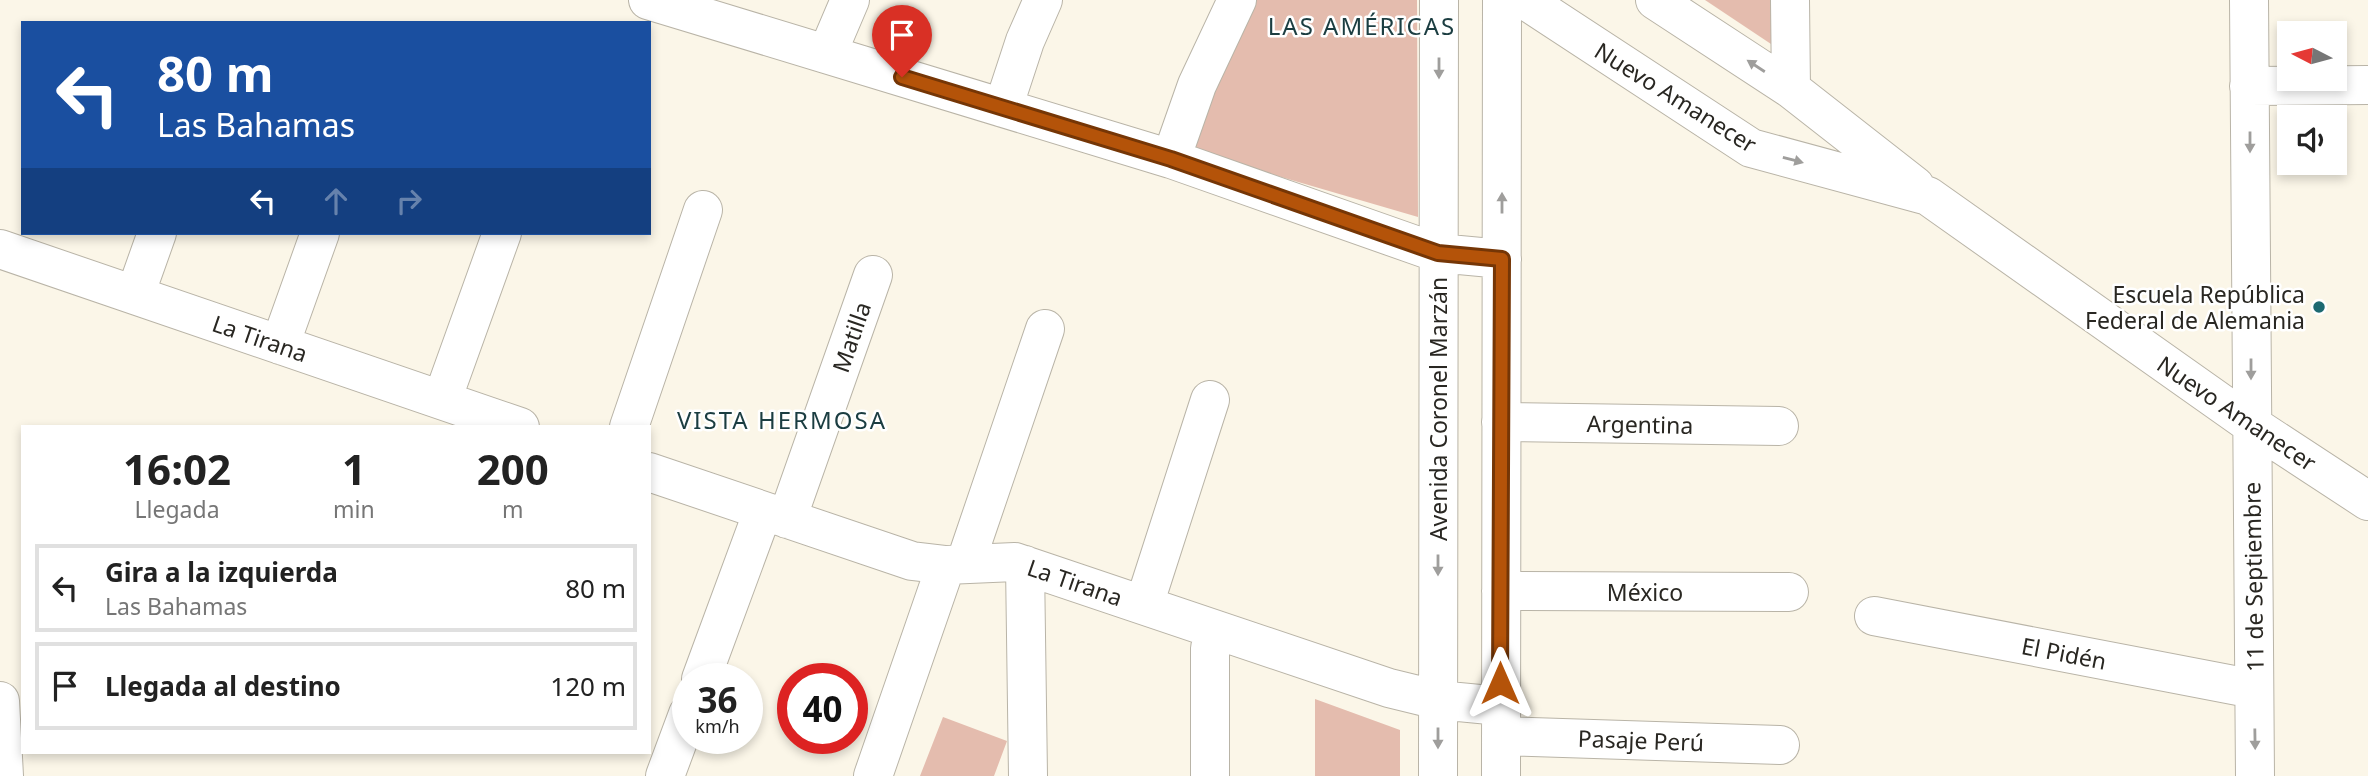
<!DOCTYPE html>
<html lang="es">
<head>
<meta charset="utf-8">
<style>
	:root { --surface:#fff; --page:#f2f2f2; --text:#222; --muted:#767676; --line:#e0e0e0 }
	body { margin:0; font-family:"Noto Sans",sans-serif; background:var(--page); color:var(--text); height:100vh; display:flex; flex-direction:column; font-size:26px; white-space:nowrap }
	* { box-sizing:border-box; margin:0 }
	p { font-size:23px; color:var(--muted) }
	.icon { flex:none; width:38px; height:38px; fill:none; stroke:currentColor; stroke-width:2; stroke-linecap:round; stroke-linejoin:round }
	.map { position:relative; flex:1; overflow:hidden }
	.panel { position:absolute; left:21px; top:425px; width:630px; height:329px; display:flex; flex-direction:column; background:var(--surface); border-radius:0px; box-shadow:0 4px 10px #0003 }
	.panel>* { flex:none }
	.guide { position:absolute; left:21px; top:21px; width:630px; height:214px; border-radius:0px; box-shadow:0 4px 10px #0003; background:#1a4fa0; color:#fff; overflow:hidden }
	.needle { width:46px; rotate:276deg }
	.buttons { position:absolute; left:2277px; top:21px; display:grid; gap:14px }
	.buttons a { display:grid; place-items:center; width:70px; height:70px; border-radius:0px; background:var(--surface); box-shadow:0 4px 10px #0003; font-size:35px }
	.speed { position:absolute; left:672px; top:663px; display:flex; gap:14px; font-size:35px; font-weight:700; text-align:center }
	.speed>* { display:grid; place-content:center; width:91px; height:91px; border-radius:50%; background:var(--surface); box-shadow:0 4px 10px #0003; line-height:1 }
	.speed small { font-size:18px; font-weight:400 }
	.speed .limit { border:10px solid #d22; background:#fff; color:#111 }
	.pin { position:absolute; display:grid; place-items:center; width:60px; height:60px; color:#fff; margin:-72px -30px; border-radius:50% 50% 50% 0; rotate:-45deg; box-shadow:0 0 7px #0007 }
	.pin .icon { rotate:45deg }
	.me { position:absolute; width:77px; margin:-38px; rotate:0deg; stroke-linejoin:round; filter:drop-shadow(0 0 5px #0008) }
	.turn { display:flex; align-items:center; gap:24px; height:147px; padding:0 21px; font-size:32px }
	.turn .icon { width:91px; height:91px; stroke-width:2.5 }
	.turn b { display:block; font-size:49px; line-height:60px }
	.lanes { display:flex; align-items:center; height:66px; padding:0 21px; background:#0003; justify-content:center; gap:35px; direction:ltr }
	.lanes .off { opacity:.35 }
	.eta { display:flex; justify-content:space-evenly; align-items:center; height:119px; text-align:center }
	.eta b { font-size:42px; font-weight:700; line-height:49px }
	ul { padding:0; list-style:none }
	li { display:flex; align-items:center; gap:21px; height:88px; margin:0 14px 10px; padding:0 7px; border:4px solid var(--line); border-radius:0px }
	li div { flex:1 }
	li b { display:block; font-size:26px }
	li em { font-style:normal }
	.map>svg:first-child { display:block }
	.green { fill:#e4bcae }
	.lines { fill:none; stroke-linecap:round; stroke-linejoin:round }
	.minor-casing { stroke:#b9b4a7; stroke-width:40 }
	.minor { stroke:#fff; stroke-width:38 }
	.oneway { fill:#9f9e9c }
	.route-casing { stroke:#753606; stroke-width:18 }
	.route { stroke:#b45309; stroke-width:12 }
	.poi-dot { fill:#1d6971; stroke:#fff; stroke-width:2.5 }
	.labels { text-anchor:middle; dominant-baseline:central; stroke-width:5; stroke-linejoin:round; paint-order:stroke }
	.street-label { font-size:23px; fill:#292722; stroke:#fff }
	.poi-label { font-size:23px; fill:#292722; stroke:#fff; text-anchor:end }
	.neighbourhood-label { font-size:24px; letter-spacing:2px; fill:#1b3d41; stroke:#fff }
</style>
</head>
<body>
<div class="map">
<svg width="2368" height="776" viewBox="0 0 2368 776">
	<rect width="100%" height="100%" fill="#fbf6e8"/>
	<path class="green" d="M1257,0H1417L1418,217L1185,149Z
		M1705,0H1777V48Z
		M1315,699L1400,730V776H1315Z
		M943,717L1007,741L994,776H920Z"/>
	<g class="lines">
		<g class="minor-casing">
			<path id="minor" d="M648,0L1171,159L1438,253L1502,259
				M1525,0L1751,148L1928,196L2252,425L2368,501
				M1655,0L1791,89L1915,186
				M1790,0L1791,89
				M2249,0L2255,776
				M827,54L850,0
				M2249,86L2368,85
				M1003,108L1025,41L1043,0
				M1171,159L1197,85L1237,0
				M0,249L520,427
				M135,295L157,233
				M280,345L320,233
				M442,400L502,233
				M1501,422L1779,426
				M629,427L703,210
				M649,472L912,561L946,565L1015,562L1389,688L1438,700L1500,706
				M787,519L873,275
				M965,564L1045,329
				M1025,565L1028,776
				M1501,591L1789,592
				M1144,605L1210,400
				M1874,616L2254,689
				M701,679L763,511
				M0,701L4,776
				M1501,736L1780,745
				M665,776L688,714
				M873,776L946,565
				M1210,776V648L1219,632
				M1438,776L1439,0
				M1501,776L1502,0"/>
		</g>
		<use href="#minor" class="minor"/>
	</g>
	<defs><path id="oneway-solid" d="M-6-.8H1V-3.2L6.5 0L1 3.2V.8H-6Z" transform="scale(1.75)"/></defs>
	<g class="oneway">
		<use href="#oneway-solid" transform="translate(1756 66) rotate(-147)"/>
		<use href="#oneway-solid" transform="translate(1439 68) rotate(90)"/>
		<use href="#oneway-solid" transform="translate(2250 142) rotate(90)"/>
		<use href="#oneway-solid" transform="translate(1793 160) rotate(15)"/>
		<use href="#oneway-solid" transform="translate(1502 203) rotate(-90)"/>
		<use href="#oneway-solid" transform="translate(2251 369) rotate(90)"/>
		<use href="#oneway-solid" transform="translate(1438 565) rotate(90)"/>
		<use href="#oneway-solid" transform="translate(1438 738) rotate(90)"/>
		<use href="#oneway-solid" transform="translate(2255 739) rotate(89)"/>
	</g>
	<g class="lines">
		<g class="route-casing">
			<path id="route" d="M902,77L1171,159L1438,253L1502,259L1500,683"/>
		</g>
		<use href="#route" class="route"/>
	</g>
	<circle class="poi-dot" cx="2319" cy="307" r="7"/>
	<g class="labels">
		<g class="street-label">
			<text transform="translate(1676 97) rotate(32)">Nuevo Amanecer</text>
			<text transform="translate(851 337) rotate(-71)">Matilla</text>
			<text transform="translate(260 338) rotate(19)">La Tirana</text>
			<text transform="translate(1438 409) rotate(-90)">Avenida Coronel Marzán</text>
			<text transform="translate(2237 413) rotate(34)">Nuevo Amanecer</text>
			<text transform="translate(1640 424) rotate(1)">Argentina</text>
			<text transform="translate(2253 577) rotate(-91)">11 de Septiembre</text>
			<text transform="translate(1075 582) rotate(19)">La Tirana</text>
			<text x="1645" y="592">México</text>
			<text transform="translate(2064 653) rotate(11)">El Pidén</text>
			<text transform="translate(1641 740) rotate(2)">Pasaje Perú</text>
		</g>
		<g class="poi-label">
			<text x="2305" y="294">Escuela República<tspan x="2305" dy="26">Federal de Alemania</tspan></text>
		</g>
		<g class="neighbourhood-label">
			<text x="1362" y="25">LAS AMÉRICAS</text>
			<text x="782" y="419">VISTA HERMOSA</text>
		</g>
	</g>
</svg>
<div class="buttons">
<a><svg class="needle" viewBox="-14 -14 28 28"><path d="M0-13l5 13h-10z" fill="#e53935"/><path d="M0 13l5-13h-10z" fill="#767676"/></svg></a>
<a><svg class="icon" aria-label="sound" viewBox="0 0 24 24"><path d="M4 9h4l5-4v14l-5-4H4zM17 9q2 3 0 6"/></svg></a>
</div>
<div class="speed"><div>36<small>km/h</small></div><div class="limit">40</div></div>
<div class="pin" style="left:902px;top:77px;background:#d93025"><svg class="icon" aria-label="arrive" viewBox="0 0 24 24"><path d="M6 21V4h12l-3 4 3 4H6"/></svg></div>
<svg class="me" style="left:1500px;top:683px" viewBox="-20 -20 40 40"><path d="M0-17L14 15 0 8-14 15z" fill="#b45309" stroke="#fff" stroke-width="4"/></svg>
<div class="guide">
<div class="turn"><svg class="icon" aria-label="left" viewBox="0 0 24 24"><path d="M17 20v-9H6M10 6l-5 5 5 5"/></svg><div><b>80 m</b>Las Bahamas</div></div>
<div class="lanes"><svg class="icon" aria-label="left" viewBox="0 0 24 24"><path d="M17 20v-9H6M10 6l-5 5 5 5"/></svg><svg class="icon off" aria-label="ahead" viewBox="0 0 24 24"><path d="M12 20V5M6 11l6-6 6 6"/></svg><svg class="icon off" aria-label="right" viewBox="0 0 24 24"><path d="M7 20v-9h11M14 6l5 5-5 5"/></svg></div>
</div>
<section class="panel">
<div class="eta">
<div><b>16:02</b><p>Llegada</p></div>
<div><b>1</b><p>min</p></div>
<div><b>200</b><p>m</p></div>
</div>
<ul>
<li><svg class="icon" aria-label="left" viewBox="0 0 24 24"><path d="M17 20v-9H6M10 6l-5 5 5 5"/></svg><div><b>Gira a la izquierda</b><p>Las Bahamas</p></div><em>80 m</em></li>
<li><svg class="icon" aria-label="arrive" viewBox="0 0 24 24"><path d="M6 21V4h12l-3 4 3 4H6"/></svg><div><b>Llegada al destino</b></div><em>120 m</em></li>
</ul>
</section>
</div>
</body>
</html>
